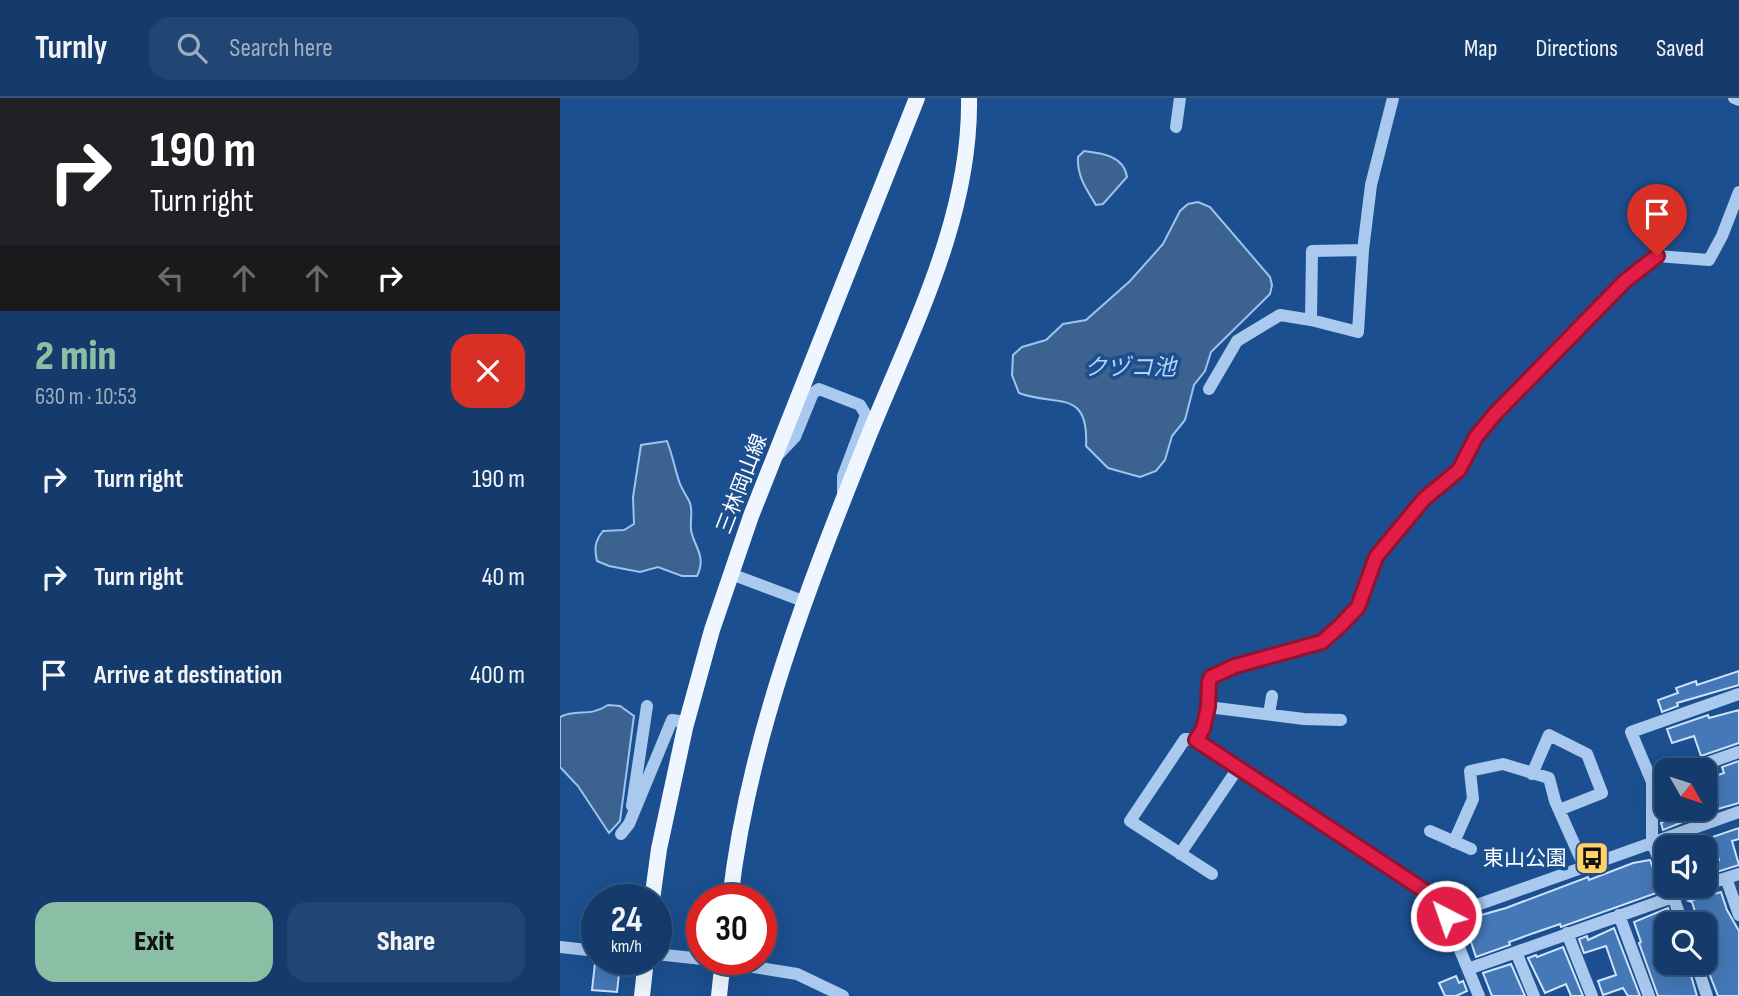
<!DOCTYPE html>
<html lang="en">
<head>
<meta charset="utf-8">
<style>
	:root { --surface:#143b6b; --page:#214673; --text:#f1f3f6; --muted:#9dadc1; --line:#33557e; --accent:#8abfa5 }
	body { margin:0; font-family:"Sofia Sans Condensed","Noto Sans JP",sans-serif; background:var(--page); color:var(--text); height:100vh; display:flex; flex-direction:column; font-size:26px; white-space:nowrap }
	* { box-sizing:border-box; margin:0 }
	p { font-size:23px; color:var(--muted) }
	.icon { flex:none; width:38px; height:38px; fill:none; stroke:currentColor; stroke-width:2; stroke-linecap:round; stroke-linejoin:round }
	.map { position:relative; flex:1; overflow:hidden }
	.side { display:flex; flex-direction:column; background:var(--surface); width:560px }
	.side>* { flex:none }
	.top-card { background:#202124; color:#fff; overflow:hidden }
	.needle { width:46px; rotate:129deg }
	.tools { position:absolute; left:1094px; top:660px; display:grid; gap:14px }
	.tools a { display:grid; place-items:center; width:63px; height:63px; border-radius:14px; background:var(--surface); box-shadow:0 7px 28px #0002,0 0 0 2px var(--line); font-size:35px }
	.speed { position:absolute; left:21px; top:786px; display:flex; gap:14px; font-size:35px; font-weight:700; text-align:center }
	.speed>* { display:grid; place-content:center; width:91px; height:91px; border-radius:50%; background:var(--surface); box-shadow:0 7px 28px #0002,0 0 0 2px var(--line); line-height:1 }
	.speed small { font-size:18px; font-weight:400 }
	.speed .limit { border:10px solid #d22; background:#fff; color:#111 }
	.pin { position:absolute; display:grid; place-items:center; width:60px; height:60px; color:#fff; margin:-72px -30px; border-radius:50% 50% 50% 0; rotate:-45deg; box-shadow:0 0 7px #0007 }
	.pin .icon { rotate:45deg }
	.me { position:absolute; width:77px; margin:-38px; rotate:319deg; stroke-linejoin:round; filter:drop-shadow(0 0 5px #0008) }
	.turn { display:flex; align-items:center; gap:24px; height:147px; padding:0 35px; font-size:32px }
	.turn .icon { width:91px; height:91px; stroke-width:2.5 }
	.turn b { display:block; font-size:49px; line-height:60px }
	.lanes { display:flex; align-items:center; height:66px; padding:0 35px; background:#0003; justify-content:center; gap:35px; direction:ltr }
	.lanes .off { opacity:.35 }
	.round { display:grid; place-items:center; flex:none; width:74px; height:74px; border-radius:21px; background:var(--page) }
	.overview { display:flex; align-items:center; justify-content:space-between; height:119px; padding:0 35px }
	h1 { font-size:42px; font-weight:800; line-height:52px; color:var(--accent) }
	.button { display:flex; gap:14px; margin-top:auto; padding:14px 35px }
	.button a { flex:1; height:80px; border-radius:21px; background:var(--accent); color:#111; font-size:28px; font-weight:800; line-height:80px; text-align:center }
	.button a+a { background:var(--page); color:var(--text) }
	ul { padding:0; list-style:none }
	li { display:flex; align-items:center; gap:21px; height:98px; padding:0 35px }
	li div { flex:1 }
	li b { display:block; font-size:26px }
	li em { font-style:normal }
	header { display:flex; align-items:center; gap:42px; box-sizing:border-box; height:98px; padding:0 35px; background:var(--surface); border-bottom:2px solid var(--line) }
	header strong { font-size:33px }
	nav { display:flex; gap:38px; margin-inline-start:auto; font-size:24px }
	.search { width:490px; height:63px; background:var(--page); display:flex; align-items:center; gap:18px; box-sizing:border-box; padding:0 24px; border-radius:21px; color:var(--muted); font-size:26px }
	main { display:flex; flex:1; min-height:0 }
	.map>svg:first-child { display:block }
	.water { fill:#3c6290; stroke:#9cc4f0; stroke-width:2 }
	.building { fill:#4478b7; stroke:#cfe3fa; stroke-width:2 }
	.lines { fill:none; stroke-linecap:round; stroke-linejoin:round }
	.minor { stroke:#a9c9ee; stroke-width:12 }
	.major { stroke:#f0f6ff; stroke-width:16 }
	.route-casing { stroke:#92132f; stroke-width:18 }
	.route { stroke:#e11d48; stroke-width:12 }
	.labels { text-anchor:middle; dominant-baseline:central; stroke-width:7; stroke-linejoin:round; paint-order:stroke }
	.street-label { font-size:21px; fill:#fff; stroke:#1b4f8f }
	.poi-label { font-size:21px; fill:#fff; stroke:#1b4f8f; text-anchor:end }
	.water-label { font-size:23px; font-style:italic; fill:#b5d3f5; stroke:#1b4f8f }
</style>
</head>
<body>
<header>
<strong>Turnly</strong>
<div class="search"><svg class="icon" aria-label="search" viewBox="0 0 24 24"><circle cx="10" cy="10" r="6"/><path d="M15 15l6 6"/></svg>Search here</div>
<nav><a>Map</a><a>Directions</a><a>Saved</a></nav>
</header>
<main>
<section class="side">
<div class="top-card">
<div class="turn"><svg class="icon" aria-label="right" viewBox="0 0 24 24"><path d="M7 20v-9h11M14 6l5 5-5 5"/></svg><div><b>190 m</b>Turn right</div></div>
<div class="lanes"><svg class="icon off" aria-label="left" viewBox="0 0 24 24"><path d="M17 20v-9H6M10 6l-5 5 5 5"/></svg><svg class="icon off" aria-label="ahead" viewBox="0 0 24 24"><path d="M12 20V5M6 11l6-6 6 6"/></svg><svg class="icon off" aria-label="ahead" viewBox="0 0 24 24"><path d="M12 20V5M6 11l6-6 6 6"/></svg><svg class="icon" aria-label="right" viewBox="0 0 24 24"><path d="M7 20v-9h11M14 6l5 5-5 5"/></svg></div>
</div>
<div class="overview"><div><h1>2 min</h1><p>630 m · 10:53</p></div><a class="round" style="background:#d93025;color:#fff"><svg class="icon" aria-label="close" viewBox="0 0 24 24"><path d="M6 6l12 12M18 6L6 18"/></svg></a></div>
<ul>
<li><svg class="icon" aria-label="right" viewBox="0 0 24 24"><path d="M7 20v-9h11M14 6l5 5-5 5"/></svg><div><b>Turn right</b></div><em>190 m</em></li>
<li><svg class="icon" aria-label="right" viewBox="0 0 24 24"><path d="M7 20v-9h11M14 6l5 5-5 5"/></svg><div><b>Turn right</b></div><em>40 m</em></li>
<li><svg class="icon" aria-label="arrive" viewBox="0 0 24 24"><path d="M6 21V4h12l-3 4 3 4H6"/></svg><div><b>Arrive at destination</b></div><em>400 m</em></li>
</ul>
<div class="button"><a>Exit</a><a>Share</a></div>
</section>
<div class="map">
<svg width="1179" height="898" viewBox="0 0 1179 898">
	<rect width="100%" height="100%" fill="#1b4f8f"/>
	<path class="water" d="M524,53C542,55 564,58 567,79L543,106L536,107C526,91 517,78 518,59Z
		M638,104L650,109L710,179L712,187L710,196L651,254L645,273L634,287L625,322L612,338L605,362L596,373L580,379L548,370L526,348C529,290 496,309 459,295L452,277L453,257L462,249L486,242L503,226L526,222L570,183L603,146L620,113L628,106Z
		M107,343C112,356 114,367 118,380C120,389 126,396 130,405C133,413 130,423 131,432C134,449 147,458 137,478H122L98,469L80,474L49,468L37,463C34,450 35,443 43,433L64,432L74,426L73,399L81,347Z
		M48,607L60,608L74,618L60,723L49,735L18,688L0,669V619C18,610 28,620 48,607Z"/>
	<path class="building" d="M1179,573V587L1117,605L1118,608L1102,614L1098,602L1118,595L1116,590L1136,583L1137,587Z
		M1179,612V645L1141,658L1134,638L1112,645L1107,631L1148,617L1149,620Z
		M1179,663V705L1122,721L1123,724L1103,732L1101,725L1108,722L1104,710H1147L1145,705L1150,703L1144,682L1164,675L1162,669Z
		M1179,730V741L1172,743L1179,767L1144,778V767L1159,762L1155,749H1123Z
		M1090,762L1102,793L1001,829L1000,826L971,836L949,844L950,847L916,859L908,835L904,836L900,823L946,810L1028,779L1029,782L1073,765Z
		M1161,794L1167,812L1179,833V898H1158L1144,862V826H1139L1132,804L1129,803Z
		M1108,810L1114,826H1106V864H1127L1137,898H1098L1079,845L1081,844L1074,824Z
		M1054,830L1080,898H1068L1063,890L1043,897L1038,883L1056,877L1046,848L1024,855L1019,841L1027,838L1028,842Z
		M1003,849L1023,898H1011L1006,886L985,895L968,860L976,857L977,859Z
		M35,865L60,867L57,894L32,892Z
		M951,866L965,898H932L923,875Z
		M896,878L899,885L903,883L907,893L896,898H885L879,885Z"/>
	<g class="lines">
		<path class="minor" d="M1174,0L1179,2
			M616,29L620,0
			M751,222L752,153L803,152
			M649,291L677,243L720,217L751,222L798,234L803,152L811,87L833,0
			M218,357L235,339L253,295L259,291L300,307L306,317L283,378V394
			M171,476L243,503
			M648,609L744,621L781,622
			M709,616L712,598
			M636,642L643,631L648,609L649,584L651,579L675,568L762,544L780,529L798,509L816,459L864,401L899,372L916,339L934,317L1065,183L1097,158L1149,162L1162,138L1179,94
			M1127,672L1179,654
			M972,676L989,637L1027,656L1042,695L999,712
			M1106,679L1092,684V744L1106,779
			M1092,684L1071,634L1179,596
			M72,708L87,608
			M870,733L911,751
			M61,736L69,726L112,622L127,624
			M894,744L913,701L910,673L943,666L989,680L995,703L1024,768
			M620,756L678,670
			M652,776L570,723L625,641L636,642L877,803L886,818L919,898
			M1166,780L1179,817
			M1144,787L1179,776
			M1109,788L1123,826
			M1059,817L1089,898
			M886,818L1179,714
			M1007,835L1032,898
			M0,849L37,853
			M956,854L974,898
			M96,856L142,861
			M144,861L237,876L283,898
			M1136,864L1147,898
			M908,871L1144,788"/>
		<path class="major" d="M92,802L99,751L125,630L152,532L191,418L357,0
			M170,802C188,640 249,487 309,337C353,229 411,119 409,0
			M82,898L86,861
			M159,898L163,861"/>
	</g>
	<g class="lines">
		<g class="route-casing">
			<path id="route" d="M886,818L877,803L865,793L636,642L643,631L648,609L649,584L651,579L675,568L762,544L780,528L798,509L816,459L864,401L899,372L916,339L934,317L1065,183L1097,158"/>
		</g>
		<use href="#route" class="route"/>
	</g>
	<defs>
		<g id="bus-square" transform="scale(1.75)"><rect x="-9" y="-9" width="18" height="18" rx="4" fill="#ffd166" stroke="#1b4f8f"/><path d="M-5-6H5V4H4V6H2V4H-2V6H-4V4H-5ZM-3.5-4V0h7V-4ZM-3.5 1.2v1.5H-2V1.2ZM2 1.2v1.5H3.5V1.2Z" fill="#111"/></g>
	</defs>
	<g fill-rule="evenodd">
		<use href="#bus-square" x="1032" y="760"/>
	</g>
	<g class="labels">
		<g class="street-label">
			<text transform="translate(182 386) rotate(-69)">三林岡山線</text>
		</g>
		<g class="poi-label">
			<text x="1007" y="760">東山公園</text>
		</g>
		<g class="water-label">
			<text x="570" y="270">クヅコ池</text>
		</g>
	</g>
</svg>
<div class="tools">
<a><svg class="needle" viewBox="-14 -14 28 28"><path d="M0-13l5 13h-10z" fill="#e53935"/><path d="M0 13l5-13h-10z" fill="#9dadc1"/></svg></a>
<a><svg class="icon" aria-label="sound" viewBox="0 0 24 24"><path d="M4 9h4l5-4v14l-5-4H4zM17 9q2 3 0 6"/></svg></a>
<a><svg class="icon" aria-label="search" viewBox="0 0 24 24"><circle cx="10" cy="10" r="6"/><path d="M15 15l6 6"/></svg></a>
</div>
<div class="speed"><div>24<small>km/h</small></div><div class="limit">30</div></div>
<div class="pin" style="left:1097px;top:158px;background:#d93025"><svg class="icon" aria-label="arrive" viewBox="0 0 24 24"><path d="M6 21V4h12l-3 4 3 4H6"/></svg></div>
<svg class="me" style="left:886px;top:818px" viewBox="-20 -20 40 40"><circle r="17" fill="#e11d48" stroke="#fff" stroke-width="3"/><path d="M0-11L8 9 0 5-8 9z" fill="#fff"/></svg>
</div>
</main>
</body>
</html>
